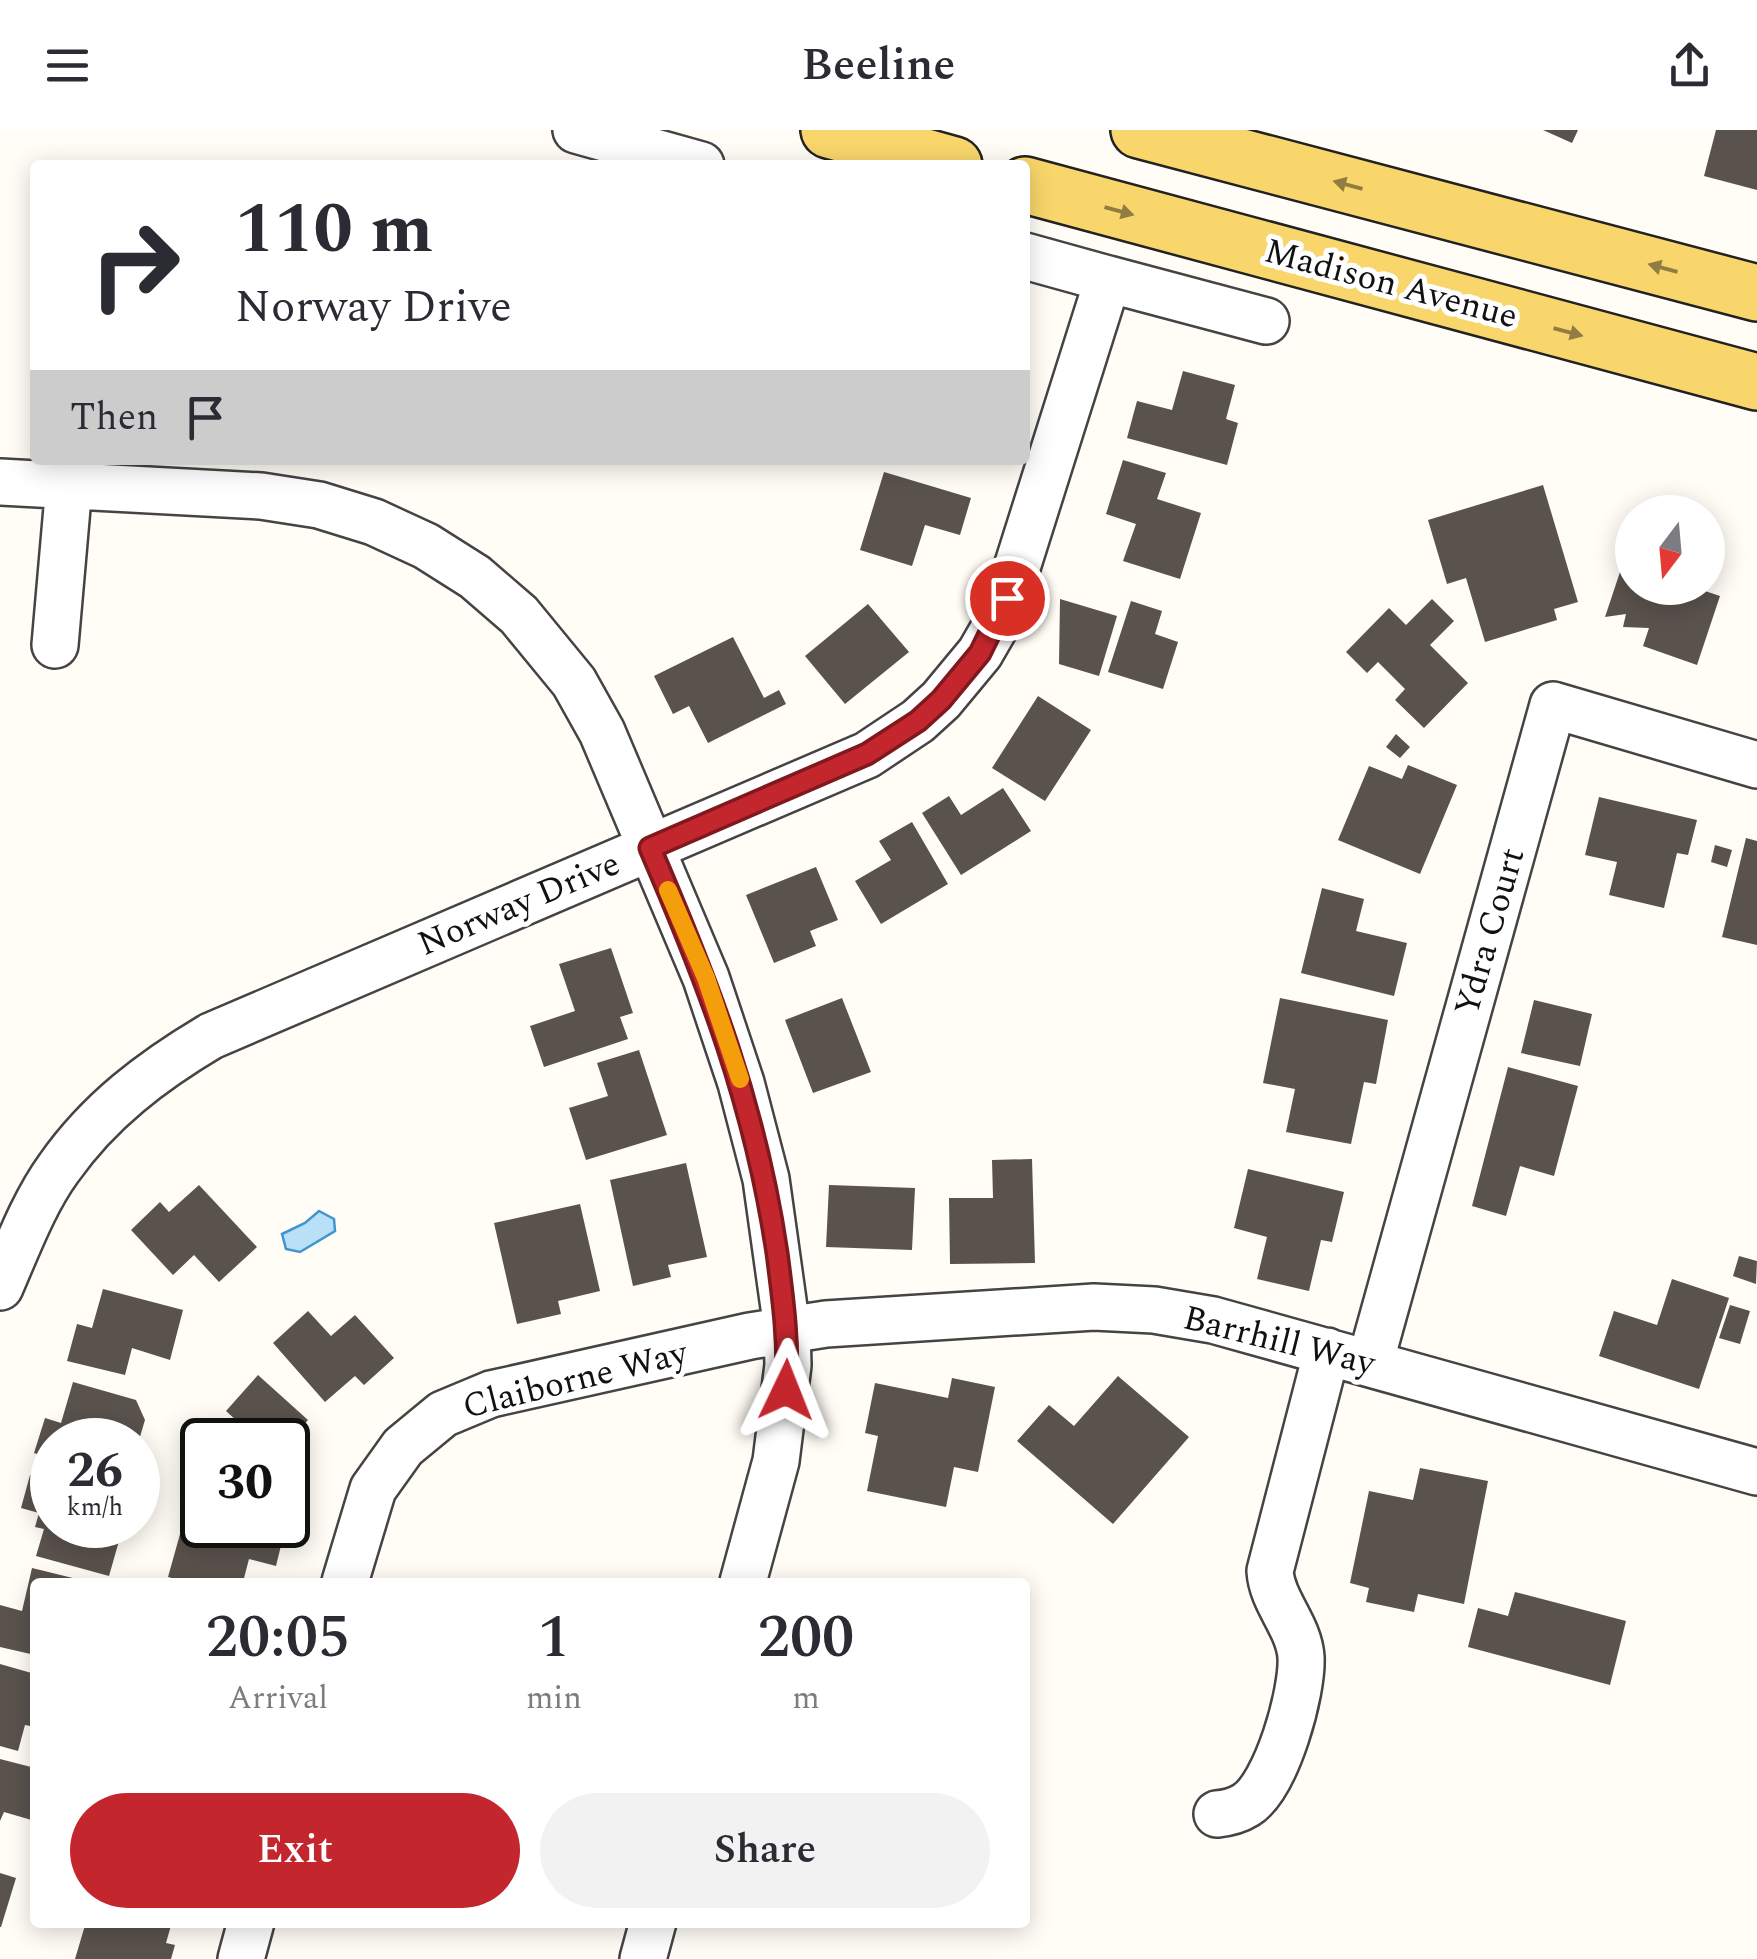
<!DOCTYPE html>
<html lang="en">
<head>
<meta charset="utf-8">
<style>
	:root { --surface:#fff; --page:#f2f2f3; --text:#2b2b33; --muted:#7c7c81; --accent:#c4262e }
	body { margin:0; font-family:Spectral,serif; background:var(--page); color:var(--text); height:100vh; display:flex; flex-direction:column; font-size:38px; white-space:nowrap }
	* { box-sizing:border-box; margin:0 }
	p { font-size:32px; color:var(--muted) }
	.icon { flex:none; width:55px; height:55px; fill:none; stroke:currentColor; stroke-width:2; stroke-linecap:round; stroke-linejoin:round }
	.map { position:relative; flex:1; overflow:hidden }
	.details { position:absolute; left:30px; top:1448px; width:1000px; height:350px; display:flex; flex-direction:column; background:var(--surface); border-radius:10px; box-shadow:0 5px 25px #0003 }
	.details>* { flex:none }
	.guide { position:absolute; left:30px; top:30px; width:1000px; height:305px; border-radius:10px; box-shadow:0 5px 25px #0003; background:#fff; color:var(--text); overflow:hidden }
	.needle { width:65px; rotate:196deg }
	.buttons { position:absolute; left:1615px; top:365px; display:grid; gap:20px }
	.buttons a { display:grid; place-items:center; width:110px; height:110px; border-radius:50%; background:var(--surface); box-shadow:0 5px 25px #0003; font-size:50px }
	.speed { position:absolute; left:30px; top:1288px; display:flex; gap:20px; font-size:50px; font-weight:700; text-align:center }
	.speed>* { display:grid; place-content:center; width:130px; height:130px; border-radius:50%; background:var(--surface); box-shadow:0 5px 25px #0003; line-height:1 }
	.speed small { font-size:25px; font-weight:400 }
	.speed .limit { border:5px solid #111; border-radius:15px; background:#fff; color:#111 }
	.pin { position:absolute; display:grid; place-items:center; width:85px; height:85px; color:#fff; margin:-42px; border:5px solid #fff; border-radius:50%; box-shadow:0 2px 10px #0007 }
	.me { position:absolute; width:110px; margin:-55px; rotate:2deg; stroke-linejoin:round; filter:drop-shadow(0 0 8px #0008) }
	.turn { display:flex; align-items:center; gap:35px; height:210px; padding:0 40px; font-size:45px }
	.turn .icon { width:130px; height:130px; stroke-width:2.5 }
	.turn b { display:block; font-size:70px; line-height:85px }
	.then { display:flex; align-items:center; height:95px; padding:0 40px; background:#0003; gap:20px; font-size:38px }
	.eta { display:flex; justify-content:space-evenly; align-items:center; height:170px; text-align:center }
	.eta b { font-size:60px; font-weight:600; line-height:70px }
	.action { display:flex; gap:20px; margin-top:auto; padding:20px 40px }
	.action a { flex:1; height:115px; border-radius:60px; background:var(--accent); color:#fff; font-size:40px; font-weight:600; line-height:115px; text-align:center }
	.action a+a { background:var(--page); color:var(--text) }
	header { display:flex; justify-content:space-between; align-items:center; height:130px; padding:0 40px; background:var(--surface); font-size:45px; font-weight:600 }
	.map>svg:first-child { display:block }
	.water { fill:#b9e0f7; stroke:#3f96cf; stroke-width:2.5 }
	.building { fill:#5a524d }
	.lines { fill:none; stroke-linecap:round; stroke-linejoin:round }
	.minor-casing { stroke:#444; stroke-width:50 }
	.major-casing { stroke:#222; stroke-width:60 }
	.minor { stroke:#fff; stroke-width:45 }
	.major { stroke:#f9d66b; stroke-width:55 }
	.oneway { fill:#917d42 }
	.route-casing { stroke:#7f191e; stroke-width:25 }
	.route { stroke:#c4262e; stroke-width:18 }
	.slow { stroke:#f59e0b; stroke-width:18 }
	.labels { text-anchor:middle; dominant-baseline:central; stroke-width:10; stroke-linejoin:round; paint-order:stroke }
	.street-label { font-size:35px; fill:#111; stroke:#fff }
</style>
</head>
<body>
<header><svg class="icon" aria-label="menu" viewBox="0 0 24 24"><path d="M4 6h16M4 12h16M4 18h16"/></svg>Beeline<svg class="icon" aria-label="share" viewBox="0 0 24 24"><path d="M12 15V3M7 8l5-5 5 5M5 13v7h14v-7"/></svg></header>
<div class="map">
<svg width="1757" height="1829" viewBox="0 0 1757 1829">
	<rect width="100%" height="100%" fill="#fffdf5"/>
	<path class="water" d="M319,1081L334,1089L335,1101L300,1122L286,1119L282,1104L305,1093Z"/>
	<path class="building" d="M1543,0H1578L1572,13Z
		M1716,0H1757V60L1704,46Z
		M1183,241L1235,255L1226,289L1238,293L1227,335L1127,308L1137,271L1172,280Z
		M1123,330L1166,343L1157,369L1201,383L1180,449L1123,431L1136,394L1106,384Z
		M884,342L971,368L960,405L925,395L912,436L860,420Z
		M1543,355L1578,472L1554,479L1557,490L1485,512L1466,448L1447,454L1428,390Z
		M1623,433L1632,436V458H1696L1720,466L1697,535L1643,516L1649,498L1623,497L1626,484L1605,487Z
		M1060,469L1117,486L1099,546L1059,534Z
		M1432,469L1454,491L1430,515L1468,553L1424,598L1395,570L1405,559L1378,532L1367,543L1346,522L1389,478L1406,495Z
		M1131,471L1162,481L1155,504L1178,512L1163,559L1108,542Z
		M868,474L909,522L845,574L805,526Z
		M733,507L764,568L779,560L786,574L708,613L689,576L673,584L654,546Z
		M1038,566L1091,600L1045,671L992,638Z
		M1396,604L1410,617L1400,628L1386,617Z
		M1408,635L1457,655L1420,744L1338,710L1369,636L1402,649Z
		M1003,658L1031,701L961,745L922,683L949,666L961,685Z
		M1599,667L1697,690L1688,725L1677,723L1664,778L1609,765L1617,732L1585,725Z
		M912,692L948,754L881,794L855,751L891,730L879,711Z
		M1746,708L1757,711V815L1722,807Z
		M1715,715L1732,720L1727,737L1711,732Z
		M816,737L838,790L810,801L816,816L774,833L746,765Z
		M1322,758L1364,769L1356,801L1407,813L1394,866L1301,843Z
		M611,818L633,883L620,887L628,909L544,937L530,896L575,881L559,834Z
		M842,868L871,942L813,963L785,890Z
		M1280,868L1388,890L1376,954L1364,952L1351,1014L1286,1002L1295,959L1263,953Z
		M1534,870L1592,884L1580,936L1521,923Z
		M639,920L667,1005L586,1030L569,978L608,966L597,933Z
		M1508,937L1578,956L1554,1046L1520,1036L1506,1086L1472,1076Z
		M1032,1029L1035,1133L950,1134L949,1068H993L992,1030Z
		M686,1033L707,1127L668,1135L671,1147L633,1156L610,1050Z
		M1248,1039L1344,1062L1332,1112L1321,1110L1309,1161L1257,1149L1267,1107L1234,1098Z
		M199,1055L257,1117L219,1152L194,1125L173,1145L131,1100L160,1072L169,1082Z
		M829,1055L915,1058L912,1120L826,1117Z
		M580,1074L600,1161L558,1171L561,1184L517,1194L494,1093Z
		M1739,1126L1757,1131L1756,1154L1733,1146Z
		M1672,1149L1729,1168L1699,1259L1599,1226L1614,1181L1657,1195Z
		M103,1159L183,1180L170,1230L132,1218L125,1245L67,1231L77,1194L92,1198Z
		M1730,1175L1750,1181L1740,1214L1719,1208Z
		M308,1181L331,1206L355,1185L394,1228L364,1255L355,1246L325,1272L273,1213Z
		M258,1245L308,1290L290,1310H243L250,1303L226,1281Z
		M1118,1246L1189,1307L1113,1394L1017,1311L1049,1275L1074,1296Z
		M952,1248L995,1257L978,1342L954,1337L946,1377L867,1361L878,1306L865,1303L875,1253L948,1268Z
		M73,1252L136,1270L145,1290L139,1310H52V1329L34,1323L45,1288L61,1293Z
		M288,1326L301,1338L288,1354Z
		M1420,1338L1488,1351L1464,1474L1418,1464L1414,1482L1366,1472L1369,1458L1350,1453L1369,1361L1413,1370Z
		M30,1345L52,1351V1395L123,1397L109,1446L36,1426L44,1399L35,1397L39,1383L21,1378Z
		M222,1395H271L285,1399L276,1436L249,1429L243,1452H187L168,1447L182,1397L219,1407Z
		M32,1438L85,1451L35,1452V1525L0,1517V1475L22,1481Z
		M1515,1462L1626,1491L1610,1555L1468,1517L1478,1478L1508,1486Z
		M0,1534L35,1544V1597L25,1595L18,1621L0,1616Z
		M0,1629L35,1638V1691L4,1682L0,1691Z
		M0,1743L16,1748L1,1797H0Z
		M86,1792H172L166,1813L175,1815L171,1829H75Z"/>
	<g class="lines">
		<g class="minor-casing">
			<path id="minor" d="M576,0L701,35
				M1025,126L1108,149
				M0,352L261,366L319,375L374,392L426,416L475,447L519,485L574,552L602,602L706,848L741,953L766,1049L787,1199L788,1235L776,1331L743,1452
				M55,515L69,355
				M0,1157C17,1118 34,1072 59,1038C99,981 152,941 211,906L867,625L918,591L941,570L980,523L995,497L1007,469L1108,149L1266,191
				M1370,1233L1553,575L1757,635
				M345,1452L373,1359L403,1317L443,1284L491,1264L750,1206L826,1194L1094,1177L1154,1180L1213,1190L1757,1342
				M1217,1684C1227,1683 1238,1680 1246,1675C1277,1656 1303,1561 1301,1527C1299,1496 1272,1472 1270,1441L1327,1221
				M241,1829L251,1792
				M643,1829L653,1792"/>
		</g>
		<g class="major-casing">
			<path id="major" d="M829,0L954,35
				M1139,0L1757,163
				M1025,55L1757,252"/>
		</g>
		<use href="#minor" class="minor"/>
		<use href="#major" class="major"/>
	</g>
	<defs><path id="oneway-solid" d="M-6-.8H1V-3.2L6.5 0L1 3.2V.8H-6Z" transform="scale(2.5)"/></defs>
	<g class="oneway">
		<use href="#oneway-solid" transform="translate(1348 55) rotate(-165)"/>
		<use href="#oneway-solid" transform="translate(1119 81) rotate(15)"/>
		<use href="#oneway-solid" transform="translate(1663 138) rotate(-165)"/>
		<use href="#oneway-solid" transform="translate(1568 202) rotate(15)"/>
	</g>
	<g class="lines">
		<g class="route-casing">
			<path id="route" d="M786,1260C789,1213 783,1169 777,1123C755,974 709,855 650,718L867,624L918,591L941,570L980,523L1007,468"/>
		</g>
		<use href="#route" class="route"/>
		<path class="slow" d="M668,760L706,848L740,949"/>
	</g>
	<g class="labels">
		<g class="street-label">
			<text transform="translate(1391 154) rotate(15)">Madison Avenue</text>
			<text transform="translate(519 774) rotate(-23)">Norway Drive</text>
			<text transform="translate(1490 802) rotate(-74)">Ydra Court</text>
			<text transform="translate(1279 1211) rotate(14)">Barrhill Way</text>
			<text transform="translate(575 1250) rotate(-14)">Claiborne Way</text>
		</g>
	</g>
</svg>
<div class="buttons">
<a><svg class="needle" viewBox="-14 -14 28 28"><path d="M0-13l5 13h-10z" fill="#e53935"/><path d="M0 13l5-13h-10z" fill="#7c7c81"/></svg></a>
</div>
<div class="speed"><div>26<small>km/h</small></div><div class="limit">30</div></div>
<div class="pin" style="left:1007px;top:468px;background:#d93025"><svg class="icon" aria-label="arrive" viewBox="0 0 24 24"><path d="M6 21V4h12l-3 4 3 4H6"/></svg></div>
<svg class="me" style="left:786px;top:1260px" viewBox="-20 -20 40 40"><path d="M0-17L14 15 0 8-14 15z" fill="#c4262e" stroke="#fff" stroke-width="4"/></svg>
<div class="guide">
<div class="turn"><svg class="icon" aria-label="right" viewBox="0 0 24 24"><path d="M7 20v-9h11M14 6l5 5-5 5"/></svg><div><b>110 m</b>Norway Drive</div></div>
<div class="then">Then<svg class="icon" aria-label="arrive" viewBox="0 0 24 24"><path d="M6 21V4h12l-3 4 3 4H6"/></svg></div>
</div>
<section class="details">
<div class="eta">
<div><b>20:05</b><p>Arrival</p></div>
<div><b>1</b><p>min</p></div>
<div><b>200</b><p>m</p></div>
</div>
<div class="action"><a>Exit</a><a>Share</a></div>
</section>
</div>
</body>
</html>
